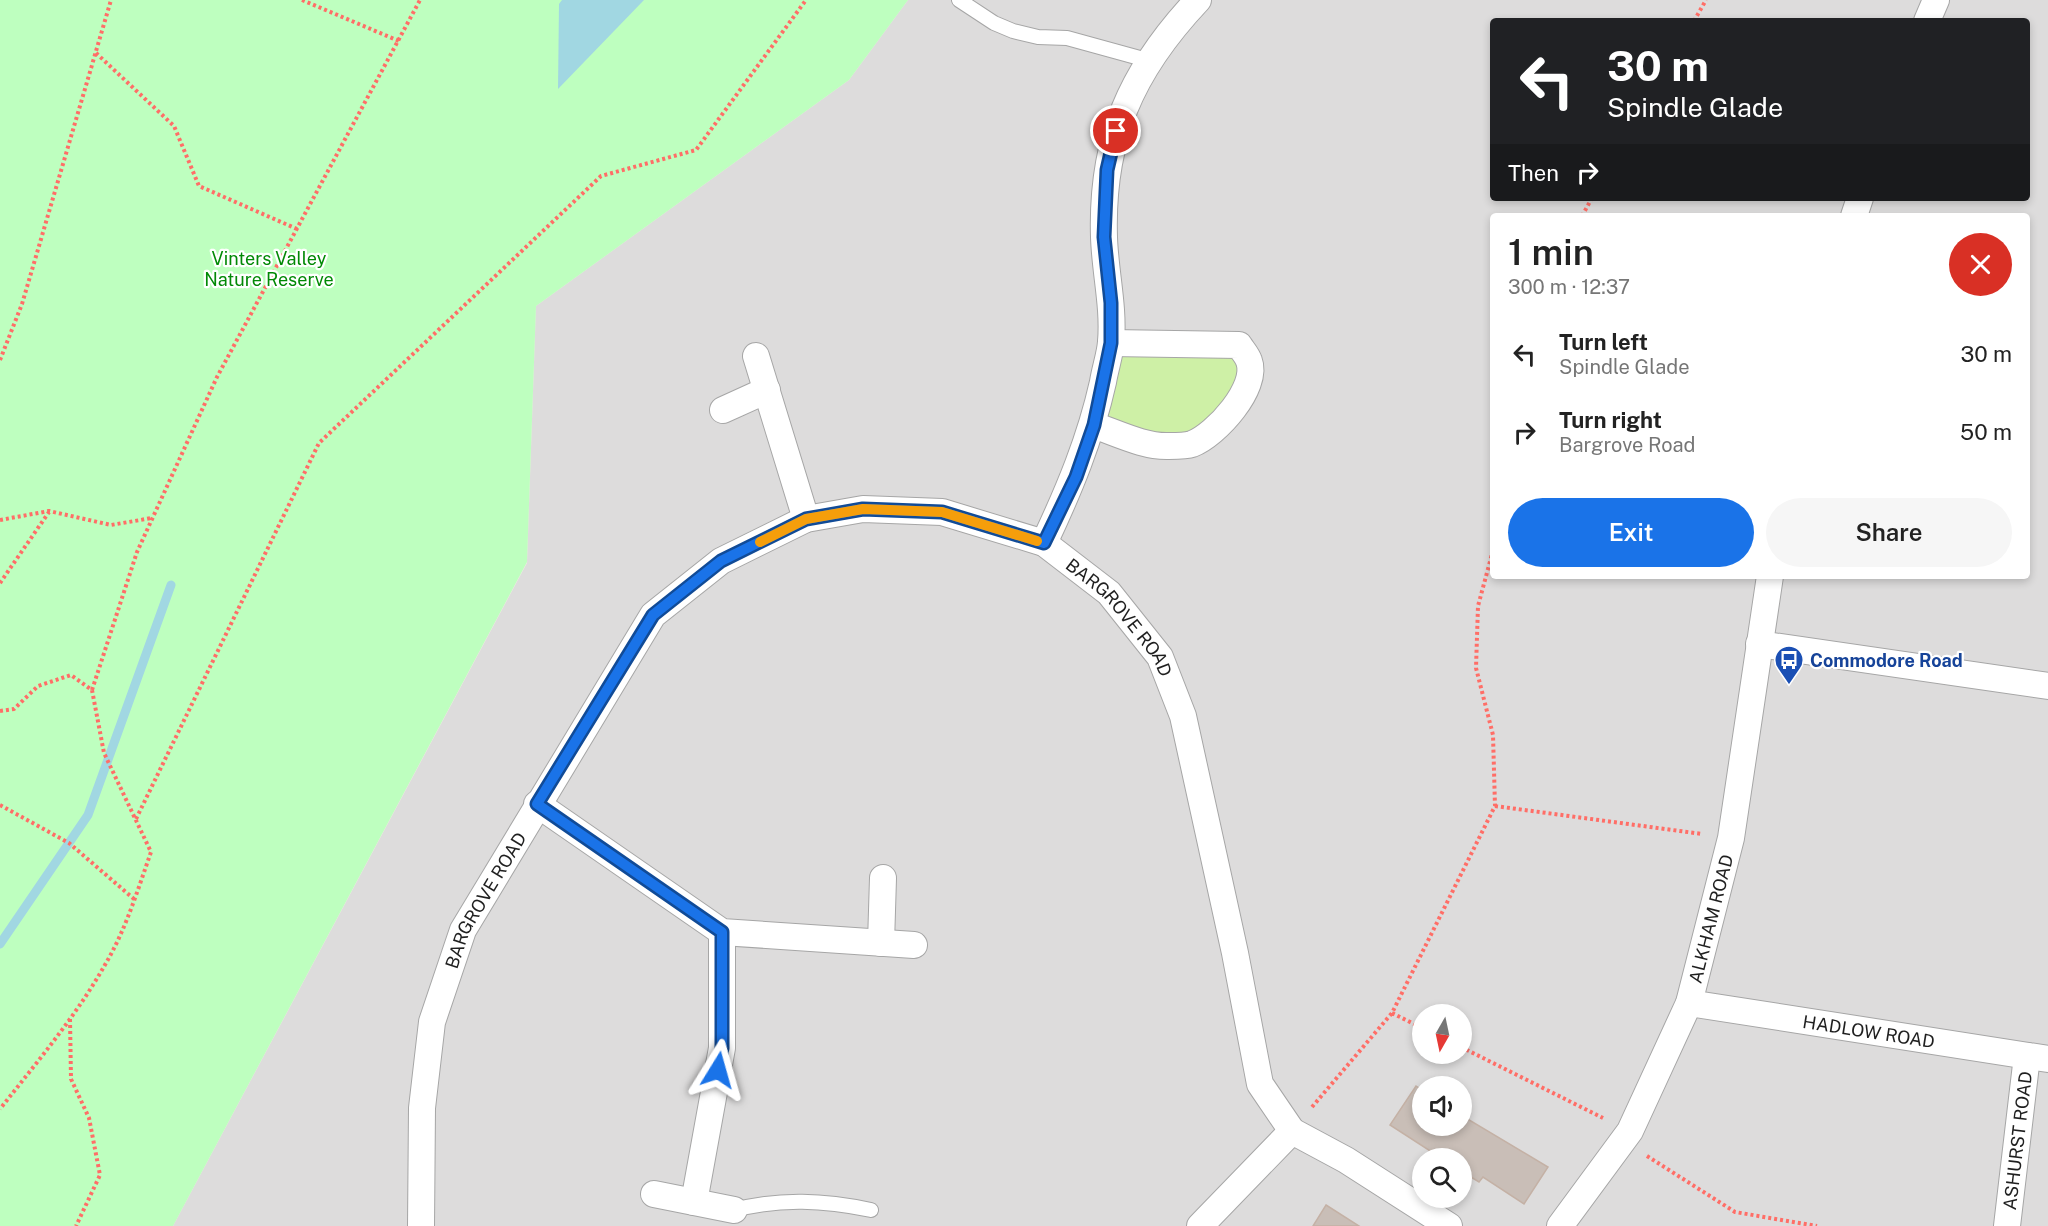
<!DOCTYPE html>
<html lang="en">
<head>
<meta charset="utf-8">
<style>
	:root { --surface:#fff; --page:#f6f6f6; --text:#222; --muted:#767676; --accent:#1a73e8 }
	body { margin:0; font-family:"Public Sans",sans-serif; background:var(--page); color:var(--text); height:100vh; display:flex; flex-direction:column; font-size:22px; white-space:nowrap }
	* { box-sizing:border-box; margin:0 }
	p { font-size:20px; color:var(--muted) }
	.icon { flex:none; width:33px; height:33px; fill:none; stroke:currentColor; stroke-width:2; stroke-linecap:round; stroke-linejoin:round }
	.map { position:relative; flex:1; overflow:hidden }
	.panel { position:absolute; left:1490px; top:213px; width:540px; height:366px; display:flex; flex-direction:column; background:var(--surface); border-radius:6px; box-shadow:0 3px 9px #0003 }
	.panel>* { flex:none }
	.guide { position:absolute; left:1490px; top:18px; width:540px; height:183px; border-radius:6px; box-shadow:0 3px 9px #0003; background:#202124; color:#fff; overflow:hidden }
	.needle { width:39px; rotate:189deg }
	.controls { position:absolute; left:1412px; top:1004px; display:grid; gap:12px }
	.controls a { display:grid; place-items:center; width:60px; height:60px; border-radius:50%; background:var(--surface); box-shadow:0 3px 9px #0003; font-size:30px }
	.pin { position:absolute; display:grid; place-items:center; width:51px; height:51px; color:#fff; margin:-26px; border:3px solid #fff; border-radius:50%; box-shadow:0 2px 6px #0007 }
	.me { position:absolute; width:66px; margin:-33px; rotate:8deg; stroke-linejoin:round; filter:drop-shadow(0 0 4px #0008) }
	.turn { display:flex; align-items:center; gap:21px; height:126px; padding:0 18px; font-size:27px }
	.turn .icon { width:78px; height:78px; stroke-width:2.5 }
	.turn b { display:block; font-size:42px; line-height:51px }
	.then { display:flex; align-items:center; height:57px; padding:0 18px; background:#0003; gap:12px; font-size:22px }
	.round { display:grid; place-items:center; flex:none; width:63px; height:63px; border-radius:32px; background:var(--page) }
	.headline { display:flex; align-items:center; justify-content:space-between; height:102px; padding:0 18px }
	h1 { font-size:36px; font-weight:600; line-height:45px }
	.button { display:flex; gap:12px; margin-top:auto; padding:12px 18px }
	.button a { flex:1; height:69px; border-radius:36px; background:var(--accent); color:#fff; font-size:24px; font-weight:600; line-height:69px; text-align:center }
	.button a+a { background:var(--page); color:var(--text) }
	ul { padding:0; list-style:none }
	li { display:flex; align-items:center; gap:18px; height:78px; padding:0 18px }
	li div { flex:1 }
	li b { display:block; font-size:22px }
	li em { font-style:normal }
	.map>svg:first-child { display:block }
	.residential { fill:#dddcdc; fill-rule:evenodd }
	.grass { fill:#cef0a6 }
	.park { fill:#beffbf }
	.water { fill:#a1d7e2 }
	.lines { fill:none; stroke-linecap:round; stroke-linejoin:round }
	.stream { stroke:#a1d7e2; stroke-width:9 }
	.building { fill:#c9beb7; stroke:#c4b1a5; stroke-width:1.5 }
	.lane-casing { stroke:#a6a6a6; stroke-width:16 }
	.street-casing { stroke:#a6a6a6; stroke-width:28 }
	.path { stroke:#ff6e67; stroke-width:4; stroke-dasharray:3 3; stroke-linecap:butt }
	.lane { stroke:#fff; stroke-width:14 }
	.street { stroke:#fff; stroke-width:26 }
	.route-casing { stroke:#114b97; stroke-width:15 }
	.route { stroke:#1a73e8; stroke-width:10 }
	.slow { stroke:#f59e0b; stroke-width:10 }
	.labels { text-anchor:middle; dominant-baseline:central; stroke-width:4.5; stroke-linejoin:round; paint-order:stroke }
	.park-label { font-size:18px; fill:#018905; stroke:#fff }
	.street-label { font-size:18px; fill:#1f1f1f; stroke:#fff }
	.transit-label { font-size:18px; font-weight:bold; fill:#164399; stroke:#fff; text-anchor:start }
</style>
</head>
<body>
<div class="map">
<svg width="2048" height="1226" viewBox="0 0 2048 1226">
	<rect width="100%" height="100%" fill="#f1ece4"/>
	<path class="residential" d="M908,0H2048V1226H173L527,563L536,306L849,80ZM1492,21H2026V198H1492ZM1492,216H2026V576H1492ZM1422,1014H1461V1053H1422ZM1422,1086H1461V1125H1422ZM1422,1158H1461V1197H1422Z"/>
	<path class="grass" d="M1111,343L1239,345L1247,387L1193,444L1093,425Z"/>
	<path class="park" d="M0,0H908L849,80L536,306L527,562L173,1226H0Z"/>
	<path class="water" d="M562,0H644L558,89L559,4Z"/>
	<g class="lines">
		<path class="stream" d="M0,944L88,815L171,585"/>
	</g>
	<path class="building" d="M1416,1086L1422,1090V1125H1461V1115L1548,1167L1524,1204L1483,1177L1479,1182L1461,1171V1158H1441L1390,1125Z
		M1326,1205L1359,1226H1313Z"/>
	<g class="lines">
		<g class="lane-casing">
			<path id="lane" d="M959,0L994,23L1013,31L1038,37L1067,38L1147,60
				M734,1210C780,1198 824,1200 871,1210"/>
		</g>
		<g class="street-casing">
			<g id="street">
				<path d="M1927,21L1936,0"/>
				<path d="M1854,216L1860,198"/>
				<path d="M756,356L806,519"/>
				<path d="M723,410L767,390"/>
				<path d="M1093,425C1117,433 1144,447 1169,446C1176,446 1186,446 1192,444C1216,435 1259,387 1249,361C1247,355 1242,350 1239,345L1111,343"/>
				<path d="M1044,543C1069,490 1090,440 1103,382C1105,369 1110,355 1111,342C1114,306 1105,272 1104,237C1101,139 1131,71 1198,0"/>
				<path d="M1759,644L2048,686"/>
				<path d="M537,804L722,932L914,945"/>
				<path d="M881,943L883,878"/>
				<path id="s1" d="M1689,1003L2048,1059"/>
				<path d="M654,1194L734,1210"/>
				<path d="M694,1202L722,1048V932"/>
				<path id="s2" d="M421,1226L422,1108L432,1022L463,930L653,615L721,561L806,519L863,509L942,512L1044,543L1109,593L1160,657L1183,716L1235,953L1260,1084L1292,1131"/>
				<path d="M1200,1226L1292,1131L1346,1160L1449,1226"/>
				<path id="s3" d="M1560,1226L1630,1131L1689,1003L1731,838L1770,576"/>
				<path id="s4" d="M2007,1226L2027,1056"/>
			</g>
		</g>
		<path class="path" d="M302,0L399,41
			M1694,21L1706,0
			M96,53L174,126L199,186L297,229
			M1582,216L1592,198
			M0,360L22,304L111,0
			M0,520L49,511L111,525L152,518
			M0,583L49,512
			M92,690L137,552L217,377L420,0
			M0,711L14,709L38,686L71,675L92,690L104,753L151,852C138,889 126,929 106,963C77,1015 37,1062 0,1109
			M0,805L69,843L134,899
			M1495,806L1702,834
			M136,819L319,443L601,176L696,150L806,0
			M1392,1013L1422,1028
			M70,1019L71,1079L89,1118L100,1175L76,1226
			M1461,1047L1603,1118
			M1312,1107L1392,1013L1495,806L1493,735L1476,668L1478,606L1492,554
			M1647,1156L1735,1212L1817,1226"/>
		<use href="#lane" class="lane"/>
		<use href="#street" class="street"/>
	</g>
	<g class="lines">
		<g class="route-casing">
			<path id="route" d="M718,1070L722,1048V932L537,804L653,615L721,561L806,519L863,509L942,512L1044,543L1076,477L1094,425L1111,343V303L1104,237L1107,170L1116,131"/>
		</g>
		<use href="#route" class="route"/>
		<path class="slow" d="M760,542L806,519L863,509L942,512L1037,541"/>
	</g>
	<defs>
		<g id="bus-pin" transform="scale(1.5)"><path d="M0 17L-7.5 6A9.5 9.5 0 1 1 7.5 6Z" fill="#1a4fb4" stroke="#fff"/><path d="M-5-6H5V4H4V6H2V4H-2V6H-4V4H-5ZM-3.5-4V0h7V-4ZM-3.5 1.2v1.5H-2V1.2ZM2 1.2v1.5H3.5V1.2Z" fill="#fff"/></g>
	</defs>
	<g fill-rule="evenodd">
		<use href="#bus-pin" x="1789" y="660"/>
	</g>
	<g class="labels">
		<g class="park-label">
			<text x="269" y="258">Vinters Valley<tspan x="269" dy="21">Nature Reserve</tspan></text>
		</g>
		<g class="street-label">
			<text stroke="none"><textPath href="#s2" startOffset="1202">BARGROVE ROAD</textPath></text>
			<text stroke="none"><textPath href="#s2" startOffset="338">BARGROVE ROAD</textPath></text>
			<text stroke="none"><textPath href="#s3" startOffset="346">ALKHAM ROAD</textPath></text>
			<text stroke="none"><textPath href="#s1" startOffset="182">HADLOW ROAD</textPath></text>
			<text stroke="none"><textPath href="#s4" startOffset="86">ASHURST ROAD</textPath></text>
		</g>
		<g class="transit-label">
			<text x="1810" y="660">Commodore Road</text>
		</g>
	</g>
</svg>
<div class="controls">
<a><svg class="needle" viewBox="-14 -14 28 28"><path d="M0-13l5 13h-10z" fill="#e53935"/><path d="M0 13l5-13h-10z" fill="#767676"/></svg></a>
<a><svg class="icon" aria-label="sound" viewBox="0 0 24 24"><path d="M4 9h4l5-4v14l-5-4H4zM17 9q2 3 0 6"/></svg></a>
<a><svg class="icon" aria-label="search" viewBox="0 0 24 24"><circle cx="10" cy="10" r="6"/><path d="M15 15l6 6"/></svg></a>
</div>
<div class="pin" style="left:1116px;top:131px;background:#d93025"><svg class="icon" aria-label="arrive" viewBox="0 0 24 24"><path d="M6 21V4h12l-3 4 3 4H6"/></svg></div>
<svg class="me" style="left:718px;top:1070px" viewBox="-20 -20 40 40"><path d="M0-17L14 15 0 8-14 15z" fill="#1a73e8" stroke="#fff" stroke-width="4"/></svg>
<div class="guide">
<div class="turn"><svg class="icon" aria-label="left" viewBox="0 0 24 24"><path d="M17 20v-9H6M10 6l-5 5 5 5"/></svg><div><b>30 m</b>Spindle Glade</div></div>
<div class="then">Then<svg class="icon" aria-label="right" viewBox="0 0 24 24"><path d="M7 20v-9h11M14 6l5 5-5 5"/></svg></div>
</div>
<section class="panel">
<div class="headline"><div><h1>1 min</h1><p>300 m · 12:37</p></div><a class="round" style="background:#d93025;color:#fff"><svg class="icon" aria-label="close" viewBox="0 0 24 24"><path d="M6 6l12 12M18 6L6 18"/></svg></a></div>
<ul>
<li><svg class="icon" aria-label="left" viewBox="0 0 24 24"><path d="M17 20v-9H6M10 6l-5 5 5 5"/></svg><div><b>Turn left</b><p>Spindle Glade</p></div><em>30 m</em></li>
<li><svg class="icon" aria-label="right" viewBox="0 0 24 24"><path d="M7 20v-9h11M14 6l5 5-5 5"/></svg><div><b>Turn right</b><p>Bargrove Road</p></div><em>50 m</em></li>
</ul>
<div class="button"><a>Exit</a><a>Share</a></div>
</section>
</div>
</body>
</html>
